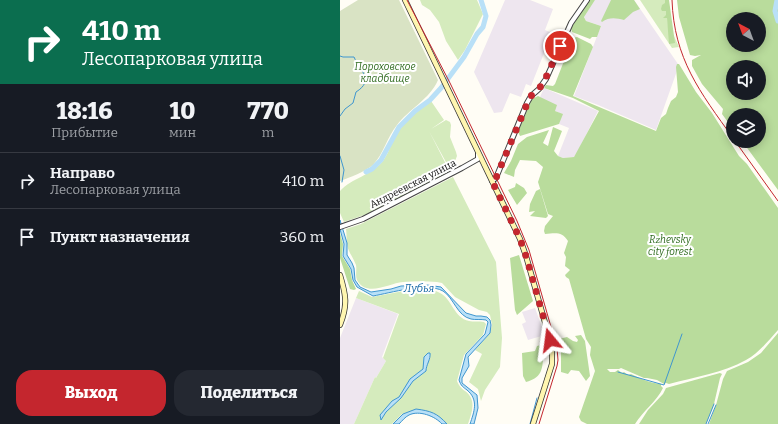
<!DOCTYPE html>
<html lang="ru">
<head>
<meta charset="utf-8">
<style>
	:root { --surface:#171b24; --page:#242831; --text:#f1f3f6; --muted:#9ea1a6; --line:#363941; --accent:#c4262e }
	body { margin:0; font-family:Bitter,serif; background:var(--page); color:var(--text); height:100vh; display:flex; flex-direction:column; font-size:15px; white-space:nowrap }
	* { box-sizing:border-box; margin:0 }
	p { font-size:13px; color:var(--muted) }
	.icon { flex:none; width:22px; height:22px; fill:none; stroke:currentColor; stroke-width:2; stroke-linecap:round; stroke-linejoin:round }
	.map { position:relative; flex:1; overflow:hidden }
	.drawer { display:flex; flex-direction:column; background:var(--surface); width:340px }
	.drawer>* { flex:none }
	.top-card { background:#0b6e4f; color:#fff; overflow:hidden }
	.needle { width:26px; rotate:319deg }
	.controls { position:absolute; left:386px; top:12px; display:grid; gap:8px }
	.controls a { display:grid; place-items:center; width:40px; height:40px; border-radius:50%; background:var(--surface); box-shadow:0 2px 10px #0003; font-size:20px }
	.pin { position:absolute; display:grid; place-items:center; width:34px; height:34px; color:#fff; margin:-17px; border:2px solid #fff; border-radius:50%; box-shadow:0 1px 4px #0007 }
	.me { position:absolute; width:44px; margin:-22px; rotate:344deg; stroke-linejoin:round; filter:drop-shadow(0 0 3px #0008) }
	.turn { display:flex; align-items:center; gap:14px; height:84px; padding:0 16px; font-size:18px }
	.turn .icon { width:52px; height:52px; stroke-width:2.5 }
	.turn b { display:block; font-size:28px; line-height:34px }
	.eta { display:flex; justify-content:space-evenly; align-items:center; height:68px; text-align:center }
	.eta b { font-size:24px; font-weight:800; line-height:28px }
	.cta { display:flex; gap:8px; margin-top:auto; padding:8px 16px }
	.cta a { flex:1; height:46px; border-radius:16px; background:var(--accent); color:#fff; font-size:16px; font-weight:800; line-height:46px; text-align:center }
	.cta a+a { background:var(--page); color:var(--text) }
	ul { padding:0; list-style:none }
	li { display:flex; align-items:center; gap:12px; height:56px; padding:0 16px; border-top:1px solid var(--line) }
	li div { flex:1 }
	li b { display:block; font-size:15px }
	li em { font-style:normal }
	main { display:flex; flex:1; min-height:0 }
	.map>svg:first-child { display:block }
	.industrial { fill:#eee6ef }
	.green { fill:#d5ebbd }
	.forest { fill:#b9dc9c; fill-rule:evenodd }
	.cemetery { fill:#d9e3c4 }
	.water { fill:#b9e0f7; stroke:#3f96cf }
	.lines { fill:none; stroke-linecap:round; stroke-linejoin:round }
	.stream { stroke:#3f96cf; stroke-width:1 }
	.river { stroke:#b9e0f7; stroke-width:5 }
	.tertiary-casing { stroke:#444; stroke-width:6 }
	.secondary-casing { stroke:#333; stroke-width:6 }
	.tertiary { stroke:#fff; stroke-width:4 }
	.secondary { stroke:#fff6b0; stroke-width:4.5 }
	.tram { stroke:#c4262e; stroke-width:1 }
	.rail { stroke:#c4262e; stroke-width:1 }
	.route { stroke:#c4262e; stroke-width:7; stroke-dasharray:0 12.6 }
	.labels { text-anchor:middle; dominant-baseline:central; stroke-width:4; stroke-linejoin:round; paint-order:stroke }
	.park-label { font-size:10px; font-style:italic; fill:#2f6b1f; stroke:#fff }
	.street-label { font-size:10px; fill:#111; stroke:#fff }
	.water-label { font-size:11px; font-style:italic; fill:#1768a6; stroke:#fff }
</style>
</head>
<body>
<main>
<section class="drawer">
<div class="top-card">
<div class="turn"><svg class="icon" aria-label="right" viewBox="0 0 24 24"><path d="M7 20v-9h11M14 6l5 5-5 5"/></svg><div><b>410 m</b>Лесопарковая улица</div></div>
</div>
<div class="eta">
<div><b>18:16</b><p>Прибытие</p></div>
<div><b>10</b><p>мин</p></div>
<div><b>770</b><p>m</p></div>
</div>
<ul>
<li><svg class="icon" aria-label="right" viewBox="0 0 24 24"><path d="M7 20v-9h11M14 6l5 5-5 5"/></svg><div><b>Направо</b><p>Лесопарковая улица</p></div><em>410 m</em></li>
<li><svg class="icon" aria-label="arrive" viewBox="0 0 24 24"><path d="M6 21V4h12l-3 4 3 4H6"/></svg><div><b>Пункт назначения</b></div><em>360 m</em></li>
</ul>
<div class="cta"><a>Выход</a><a>Поделиться</a></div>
</section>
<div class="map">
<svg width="438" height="424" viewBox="0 0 438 424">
	<rect width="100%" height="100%" fill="#fffdf5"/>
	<path class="industrial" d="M165,0H190L213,9L205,30L212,33L191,86L186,84L181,97L170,93L162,112L154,113L134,72Z
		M255,0H294L338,64V68L316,130L258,105L234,96L261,26L246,21L244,16Z
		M204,88L258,111L237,153L234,157L223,158L218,156L229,128L219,124L222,114L215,111L200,97Z
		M16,298L58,314L42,357L46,361L36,378L35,377L14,424H0V338Z
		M195,308L205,335L188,340L182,324L186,322L182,312Z"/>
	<path class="green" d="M80,0H137L143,14L125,50L118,60L106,41L99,22L90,10L82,5Z
		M300,0H327L328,27L334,36L339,47L332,48Z
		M91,101L104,120L91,129L106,120L110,122L111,125L110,137L116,152L117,156L113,166L109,164H107L89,131L110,172L27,214L4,222L0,213V191C12,178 32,175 43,161C50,151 53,137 61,128C69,117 80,109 91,101Z
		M113,177L156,262L162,338L160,367L145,390L141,401L138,389L129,382L142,354L135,350L150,333L152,325L150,315L147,312L139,310L115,297L102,283L97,282C86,281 74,281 63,282C49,283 27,298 17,280C15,275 17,270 16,265C14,260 11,255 9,251C6,245 7,236 6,229L21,224Z
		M69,290C79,290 92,288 100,293C112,299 114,318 129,321C133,322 139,321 144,322L146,324L143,335L124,355L117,381C119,386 121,388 125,391C137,400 132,412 128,424H105L98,416L75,410L62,414L52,424H14L35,377L36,378L46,361L43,358L59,314L16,298L19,291L32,297Z"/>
	<path class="forest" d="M249,0H255L244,17L246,21L261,26L257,37H252L250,39L232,32L231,28Z
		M271,0H294L300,9L293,12L284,20C276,18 269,17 262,22L261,21Z
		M325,0H329L335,43L329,44L327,18H323L326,15V11H322L321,9L322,5L325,3Z
		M337,0H438V190L402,141H419V115H393V129L382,114L383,109L362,84L352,66V60L361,55L355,56L350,55L339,17ZM393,19H419V45H393ZM393,67H419V93H393Z
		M237,37L251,44L253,47L233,96L316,131L321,118L326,114L328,108L331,101L336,97L338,92L336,67L337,64H339L356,92L372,113L399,156L407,164L438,208V330C428,341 419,353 406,360C383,373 354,377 329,384L326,383L324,384L317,380L307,378H304L281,368L279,369H267L270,372H275L278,370L282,373L284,372L288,375L291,374C301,379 310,383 321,384V386L323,388C317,401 303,411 295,424H247L241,421L239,417L255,371L250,355L251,347L246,339L229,279L226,277L225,275L230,270L225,266L226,257L224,253L228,241C222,231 215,233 205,234L204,231L205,226L213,216L208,214L198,182L203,167L196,161L180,160L175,170L174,177L164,173L171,161L178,144L187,137L209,130L203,143L208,146L213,127L222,131L214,151L218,156L223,158L234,157L259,111L233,98L204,88L206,85L213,86L215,84L233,38Z
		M198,96L217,105L215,111L223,114L219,124L180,136L178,132L192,99Z
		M176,183L184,188L187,193L177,205L168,190L175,187Z
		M200,189L208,216L206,218L190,216L195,211L189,212L190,204L196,191Z
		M0,233L3,244L2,256L10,269L12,280L16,289L14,290L10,289L0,258Z
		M179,255L193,301L177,315L175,310L170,258Z
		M438,333V424H369L376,405L383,379L387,371L408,362L421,353Z
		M241,335L245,341L250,376L246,381L239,371L231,370L228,374L221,372V352L219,339L227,337L233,341L237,342L238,340L235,336Z
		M205,344L208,350L203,355C203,370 201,378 186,382L183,376L182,353L195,351L197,346Z
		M380,373L382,374L380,378L374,404L366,424H299L308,410L323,394L326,388Z"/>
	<path class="cemetery" d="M18,0H59L98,80C90,99 69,109 57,125C47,137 44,153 33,165C26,171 9,178 0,181V11Z"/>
	<path class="water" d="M0,220L7,243V255L12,263L14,268L15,280L20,287L31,292L51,289L61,286L87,285L101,287L126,313L136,316H141L147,317L150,320L151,325L150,333L128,357L129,366L122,378V383L137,395L138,408L134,424H130C134,412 139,400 127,390C123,387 121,386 119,380L126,354L145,334L148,322L146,320C141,319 135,320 131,319C117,316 114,298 103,291C87,282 50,293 33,296L17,287L13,280L11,269L3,256L4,244L0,229Z
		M88,353H90C91,359 86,365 86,371L73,381L61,398L46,412L41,420L40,415L52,401L59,397L70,379L83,369L84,357Z
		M76,409C91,411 97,413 107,424H102C95,416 79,410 69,415C65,417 62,421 59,424H53L63,414Z"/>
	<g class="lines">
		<path class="stream" d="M0,56L3,57H14C20,71 35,80 16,92L13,103L5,109L0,116
			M0,156L4,170L2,182
			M278,372L324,385L342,334
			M190,424L197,398
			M366,424L374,404
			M368,424L376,405"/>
		<path class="river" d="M437,0L435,11L438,21
			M26,172L32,169L41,160L59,127L75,111L90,100L101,88L124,57L137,34L143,27L146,16L141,0"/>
		<g class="tertiary-casing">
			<path id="tertiary" d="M152,181L156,178L158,173L187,103L191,96L199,89L206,79L231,23L247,0
				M0,227L23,219L122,168L138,159V154"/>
		</g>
		<g class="secondary-casing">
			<path id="secondary" d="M65,0L180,239L186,256L210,340L212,352V364L193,424
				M0,275C6,295 8,305 0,325"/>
		</g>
		<use href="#tertiary" class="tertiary"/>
		<use href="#secondary" class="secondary"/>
		<path class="tram" d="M67,0L110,83L177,221L189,250L217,348L218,360L217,366L199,424"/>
		<path class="rail" d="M332,0C334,59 360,92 393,138
			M395,141L438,201"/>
	</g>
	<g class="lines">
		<path class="route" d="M210,340L186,256L180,239L152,181L156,178L158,173L187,104L191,96L203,84L220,46"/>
	</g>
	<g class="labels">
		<g class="park-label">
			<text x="45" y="67">Пороховское<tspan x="45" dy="12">кладбище</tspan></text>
			<text x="330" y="240">Rzhevsky<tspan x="330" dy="12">city forest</tspan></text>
		</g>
		<g class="street-label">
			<text transform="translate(73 184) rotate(-27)">Андреевская улица</text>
		</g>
		<g class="water-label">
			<text x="79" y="288">Лубья</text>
		</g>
	</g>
</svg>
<div class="controls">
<a><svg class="needle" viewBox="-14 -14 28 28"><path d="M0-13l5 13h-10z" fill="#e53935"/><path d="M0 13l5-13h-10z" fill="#9ea1a6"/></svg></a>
<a><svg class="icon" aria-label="sound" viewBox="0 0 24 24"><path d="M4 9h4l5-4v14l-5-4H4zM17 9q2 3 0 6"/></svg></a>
<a><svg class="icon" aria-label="layers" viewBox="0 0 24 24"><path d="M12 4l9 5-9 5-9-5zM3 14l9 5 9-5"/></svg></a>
</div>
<div class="pin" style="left:220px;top:46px;background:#d93025"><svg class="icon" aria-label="arrive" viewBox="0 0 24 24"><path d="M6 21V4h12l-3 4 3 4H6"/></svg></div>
<svg class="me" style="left:210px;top:340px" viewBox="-20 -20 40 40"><path d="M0-17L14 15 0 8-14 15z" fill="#c4262e" stroke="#fff" stroke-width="4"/></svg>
</div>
</main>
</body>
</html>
